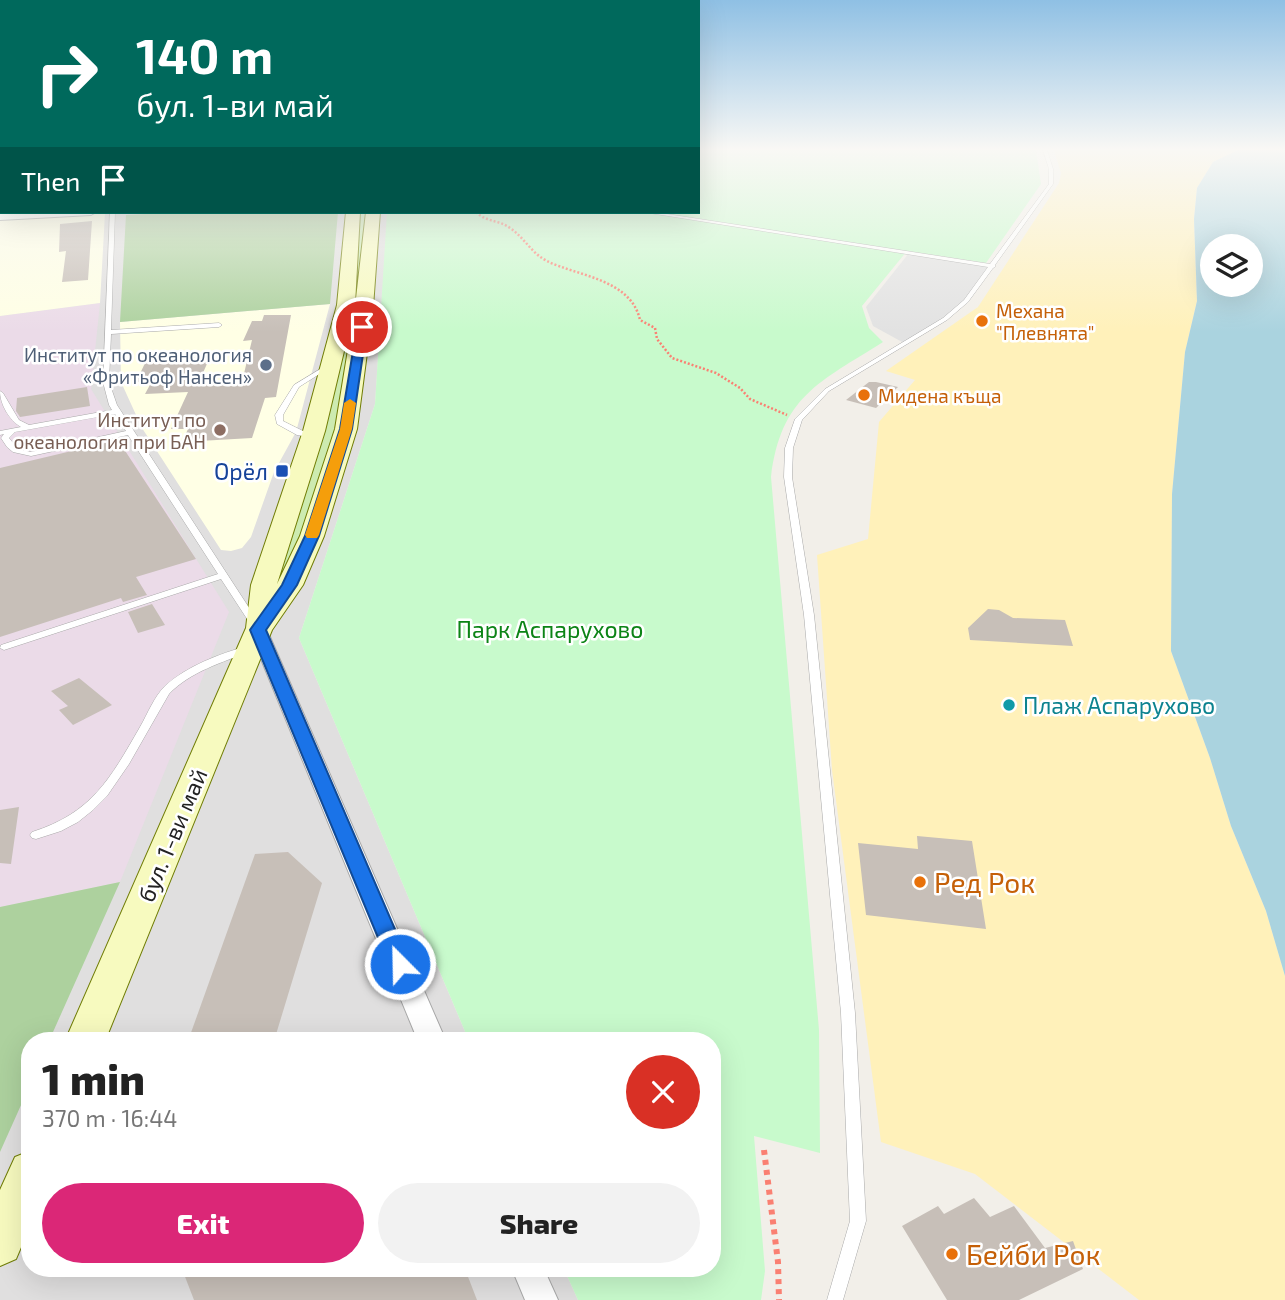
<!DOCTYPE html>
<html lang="en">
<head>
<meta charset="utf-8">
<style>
	:root { --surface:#fff; --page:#f2f2f2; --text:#222; --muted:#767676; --accent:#db2777 }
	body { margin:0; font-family:"Exo 2",sans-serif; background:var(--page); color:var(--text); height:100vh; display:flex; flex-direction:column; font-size:26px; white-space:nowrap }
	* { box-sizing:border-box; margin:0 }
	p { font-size:23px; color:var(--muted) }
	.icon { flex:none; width:38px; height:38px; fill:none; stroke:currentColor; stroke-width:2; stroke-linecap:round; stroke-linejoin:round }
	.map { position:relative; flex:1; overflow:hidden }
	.panel { position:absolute; left:21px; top:1032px; width:700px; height:245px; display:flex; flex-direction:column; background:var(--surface); border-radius:28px; box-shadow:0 7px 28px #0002 }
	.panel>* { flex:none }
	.top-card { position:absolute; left:0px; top:0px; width:700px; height:214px; box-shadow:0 7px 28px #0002; background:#00695c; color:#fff; overflow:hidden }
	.buttons { position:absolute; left:1200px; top:234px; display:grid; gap:14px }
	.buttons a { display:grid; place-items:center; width:63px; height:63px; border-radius:50%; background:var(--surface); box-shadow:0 7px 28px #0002; font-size:35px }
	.pin { position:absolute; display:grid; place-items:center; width:60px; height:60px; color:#fff; margin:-30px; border:4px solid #fff; border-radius:50%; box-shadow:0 2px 7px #0007 }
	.me { position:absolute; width:77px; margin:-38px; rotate:337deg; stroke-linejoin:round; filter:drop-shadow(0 0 5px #0008) }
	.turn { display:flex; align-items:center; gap:24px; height:147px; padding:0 21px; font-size:32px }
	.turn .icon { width:91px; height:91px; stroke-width:2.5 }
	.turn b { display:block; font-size:49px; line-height:60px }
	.then { display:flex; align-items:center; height:66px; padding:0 21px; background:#0003; gap:14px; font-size:26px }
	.round { display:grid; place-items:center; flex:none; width:74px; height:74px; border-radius:37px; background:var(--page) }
	.summary { display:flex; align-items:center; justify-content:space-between; height:119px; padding:0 21px }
	h1 { font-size:42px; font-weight:800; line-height:52px }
	.primary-button { display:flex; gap:14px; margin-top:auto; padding:14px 21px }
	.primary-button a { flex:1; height:80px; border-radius:42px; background:var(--accent); color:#fff; font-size:28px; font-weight:800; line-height:80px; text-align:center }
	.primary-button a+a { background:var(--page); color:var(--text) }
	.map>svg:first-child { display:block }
	.residential { fill:#e0dfdf }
	.industrial { fill:#ebdbe8 }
	.education { fill:#ffffe5 }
	.grass { fill:#cdebb0 }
	.forest { fill:#add19e }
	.sand { fill:#fff1ba }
	.park { fill:#c8facc }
	.parking { fill:#e2e2e2 }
	.water { fill:#aad3df; fill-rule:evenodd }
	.building { fill:#c7bfb8 }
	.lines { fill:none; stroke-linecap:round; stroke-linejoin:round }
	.service-casing { stroke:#a9a9a9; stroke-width:1 }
	.minor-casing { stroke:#a9a9a9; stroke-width:2 }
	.secondary-casing { stroke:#707d05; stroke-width:2 }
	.path-far1 { stroke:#fa8072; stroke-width:2.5; stroke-dasharray:2 2; stroke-linecap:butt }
	.path { stroke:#fa8072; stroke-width:6; stroke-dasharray:5 5; stroke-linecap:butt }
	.service { fill:#fff; fill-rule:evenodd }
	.minor { fill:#fff; fill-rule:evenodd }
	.secondary { fill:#f7fabf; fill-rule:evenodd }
	.route { fill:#1a73e8; stroke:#114b97; stroke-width:2 }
	.slow { fill:#f59e0b }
	.food-dot { fill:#e8710a; stroke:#fff; stroke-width:2.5 }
	.service-dot { fill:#5c6f8a; stroke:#fff; stroke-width:2.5 }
	.education-dot { fill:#8d6e63; stroke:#fff; stroke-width:2.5 }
	.transit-dot { fill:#1a4fb4; stroke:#fff; stroke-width:2.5 }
	.culture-dot { fill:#0f9aa8; stroke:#fff; stroke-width:2.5 }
	.labels { text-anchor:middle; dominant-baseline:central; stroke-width:5; stroke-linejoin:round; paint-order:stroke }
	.far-food-label { font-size:19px; fill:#c56008; stroke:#fff; text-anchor:start }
	.far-service-label { font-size:19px; fill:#4e5e75; stroke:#fff; text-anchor:end }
	.far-education-label { font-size:19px; fill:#785e54; stroke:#fff; text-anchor:end }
	.transit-label { font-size:23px; fill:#164399; stroke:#fff; text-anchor:end }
	.park-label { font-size:23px; fill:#0c8416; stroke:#fff }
	.culture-label { font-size:23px; fill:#0d838f; stroke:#fff; text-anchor:start }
	.street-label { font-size:23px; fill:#222; stroke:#fff }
	.near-food-label { font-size:28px; fill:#c56008; stroke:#fff; text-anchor:start }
</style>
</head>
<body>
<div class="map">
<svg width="1285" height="1300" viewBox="0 0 1285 1300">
	<rect width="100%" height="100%" fill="#f2efe9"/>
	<path class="residential" d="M0,150L2,212H388L375,404L299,638L469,1041H30V1269H564L578,1300H0Z"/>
	<path class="industrial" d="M100,303L91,389L229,612L120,882L0,907V316Z"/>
	<path class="education" d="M105,213L100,303L0,316V220Z
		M330,304L296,432L274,472L251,537L242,548L231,551L221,550L142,428L121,382L120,322Z"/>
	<path class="grass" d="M353,212H373L357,368L290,585H264L346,305Z"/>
	<path class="forest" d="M182,212H338L330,304L120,322L126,215Z
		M120,882L49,1041H30V1085L0,1152V907Z"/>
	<path class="sand" d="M1054,150H1238L1213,162L1197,188L1194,219L1197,301L1185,352L1172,494L1171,651L1210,758L1231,826L1266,911L1285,976V1300H1139L975,1174L881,1142L832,770L817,555L868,539L879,422L915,380L886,371L978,307L1059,183L1061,173Z"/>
	<path class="park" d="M698,150H1036L1041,184L986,263L907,251L862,306L869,328L883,342C820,382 781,396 771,477L819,1030L820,1153L754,1136L765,1271L761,1300H578L564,1269H712V1041H469L299,638L375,404L387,212H698Z"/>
	<path class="parking" d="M909,253L993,266L966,301L945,319L904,343L873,326L866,307Z"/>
	<path class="water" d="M1238,150H1285V976L1266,911L1231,826L1210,758L1171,651L1172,494L1185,352L1197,301L1194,219L1197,188L1213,162ZM1213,247H1251V285H1213Z"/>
	<path class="building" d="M92,221L88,280L62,282L66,251L59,252L60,224Z
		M264,315H291L276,397L265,398L252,438L182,442L188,429H171L188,392L145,394L152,381L136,382L147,359L210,357L198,384L242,382L252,340L243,341L252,321H262Z
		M869,382H876L898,387L876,408L846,400Z
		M87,387L90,406L20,417L16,411L17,398Z
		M118,440L196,559L136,577L147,595L123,602L121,598L0,637V468Z
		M152,604L165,625L138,633L128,612Z
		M988,609L999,610L1013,618L1065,620L1073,646L970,640L968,628Z
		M79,678L112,705L73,725L59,710L68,706L51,691Z
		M19,807L11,864L0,863V810Z
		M917,836L972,841L986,929L866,915L858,843L918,849Z
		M288,852L322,883L274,1041H188L255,854Z
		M974,1198L990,1217L1014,1206L1045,1248L1073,1241L1083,1269L1019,1300H947L902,1226L938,1206L944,1214Z
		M182,1269H465L477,1300H194Z"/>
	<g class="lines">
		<g class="service-casing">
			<path id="service" d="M1043,150H1047L1053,169V184L995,265V267L993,268L968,302L947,320L829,391L802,420L793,448L792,477L814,615L855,1013L866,1221L843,1300H827L850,1221L841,1013L804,615L784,477L785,448L795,419L825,389L943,318L964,300L988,267L643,212H654L990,264L1049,184V169Z
				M110,212H115L111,330L219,323L222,325L219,327L111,334L109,382L117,405L259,623L257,625H251L221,579L4,650L0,648L1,645L218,574L128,435L31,456L13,452L7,447L1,438L4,434L0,435V431L21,427C9,420 0,404 0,391L3,393L19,420L29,425L112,410L109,405L103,382ZM115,414L126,431L31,452L18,449L9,438L15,432Z
				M327,365L332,366L299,387L283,415V421L303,431L315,434V438L297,435L277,424L275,415L294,385Z
				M247,646L252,649L250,651C222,663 191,671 169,694L129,764L107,796L93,810L78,822L61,831L36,839L32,838L30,835L32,832C92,813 110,779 140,727C148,713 154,697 165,686C187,666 219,654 247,646Z"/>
		</g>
		<g class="minor-casing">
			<path id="minor" d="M39,212H96L91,215L0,220V214Z
				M258,624L267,630L446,1041H418L249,630Z
				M512,1269H544L558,1300H525Z"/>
		</g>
		<g class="secondary-casing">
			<path id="secondary" d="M346,212H360L355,305L325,431L277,584L300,536L335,429L355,307L366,212H380L373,307L357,429L324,536L303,585L272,630L105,1041H65L246,628L251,585L303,431L337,305Z
				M30,1151V1226L16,1259L0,1266V1190L15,1157Z"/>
		</g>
		<path class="path-far1" d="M476,212C486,222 499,220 510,228C524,237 531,253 547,261C577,276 631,279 640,320L655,328L657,339L672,358L716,373L740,388L750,399L787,415"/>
		<path class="path" d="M764,1150L778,1262L779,1300"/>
		<use href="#service" class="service"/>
		<use href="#minor" class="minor"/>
		<use href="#secondary" class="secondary"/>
	</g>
	<linearGradient id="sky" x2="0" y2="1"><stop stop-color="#8fc0e4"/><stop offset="0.45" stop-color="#f9f8f5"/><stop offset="1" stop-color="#f9f8f5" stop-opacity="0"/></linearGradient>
	<rect width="1285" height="332" fill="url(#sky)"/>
	<path class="route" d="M362,324L367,327L352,429L319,536L297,585L266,630L410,964L407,970L400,973L392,970L389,964L250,630L282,585L305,536L340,429L357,327Z"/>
	<path class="slow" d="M350,399L356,403L352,429L319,535L317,538H307L305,535L340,429L344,403Z"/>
	<g class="food-dot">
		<circle cx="982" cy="321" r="7"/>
		<circle cx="864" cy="395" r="7"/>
		<circle cx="920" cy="882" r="7"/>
		<circle cx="952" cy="1254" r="7"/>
	</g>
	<circle class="service-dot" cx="266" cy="365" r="7"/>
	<circle class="education-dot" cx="220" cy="430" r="7"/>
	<rect class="transit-dot" x="275" y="464" width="14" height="14" rx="3.5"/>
	<circle class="culture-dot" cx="1009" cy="705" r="7"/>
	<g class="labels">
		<g class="far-food-label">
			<text x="996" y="310">Механа<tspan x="996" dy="22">"Плевнята"</tspan></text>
			<text x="878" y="395">Мидена къща</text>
		</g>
		<g class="far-service-label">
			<text x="252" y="354">Институт по океанология<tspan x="252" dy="22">«Фритьоф Нансен»</tspan></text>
		</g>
		<g class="far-education-label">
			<text x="206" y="419">Институт по<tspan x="206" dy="22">океанология при БАН</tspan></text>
		</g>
		<g class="transit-label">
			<text x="268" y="471">Орёл</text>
		</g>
		<g class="park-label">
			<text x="550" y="629">Парк Аспарухово</text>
		</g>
		<g class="culture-label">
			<text x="1023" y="705">Плаж Аспарухово</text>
		</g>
		<g class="street-label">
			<text transform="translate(172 835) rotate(-67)">бул. 1-ви май</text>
		</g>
		<g class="near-food-label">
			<text x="934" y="882">Ред Рок</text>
			<text x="966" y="1254">Бейби Рок</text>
		</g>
	</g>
</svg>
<div class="buttons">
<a><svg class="icon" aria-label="layers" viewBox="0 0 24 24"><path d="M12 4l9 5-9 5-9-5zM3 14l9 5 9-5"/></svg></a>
</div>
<div class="pin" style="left:362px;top:327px;background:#d93025"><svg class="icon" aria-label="arrive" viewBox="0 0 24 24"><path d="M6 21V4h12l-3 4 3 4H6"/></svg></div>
<svg class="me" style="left:400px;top:964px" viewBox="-20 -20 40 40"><circle r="17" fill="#1a73e8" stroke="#fff" stroke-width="3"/><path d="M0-11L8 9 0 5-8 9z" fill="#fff"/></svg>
<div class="top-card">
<div class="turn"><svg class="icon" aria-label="right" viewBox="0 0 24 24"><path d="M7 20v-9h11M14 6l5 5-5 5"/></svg><div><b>140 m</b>бул. 1-ви май</div></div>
<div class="then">Then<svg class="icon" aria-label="arrive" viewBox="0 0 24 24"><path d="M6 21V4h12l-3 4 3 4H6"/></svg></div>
</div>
<section class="panel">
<div class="summary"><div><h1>1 min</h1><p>370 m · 16:44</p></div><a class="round" style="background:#d93025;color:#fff"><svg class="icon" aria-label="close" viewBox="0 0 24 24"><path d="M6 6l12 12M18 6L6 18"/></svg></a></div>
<div class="primary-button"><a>Exit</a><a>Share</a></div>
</section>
</div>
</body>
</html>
